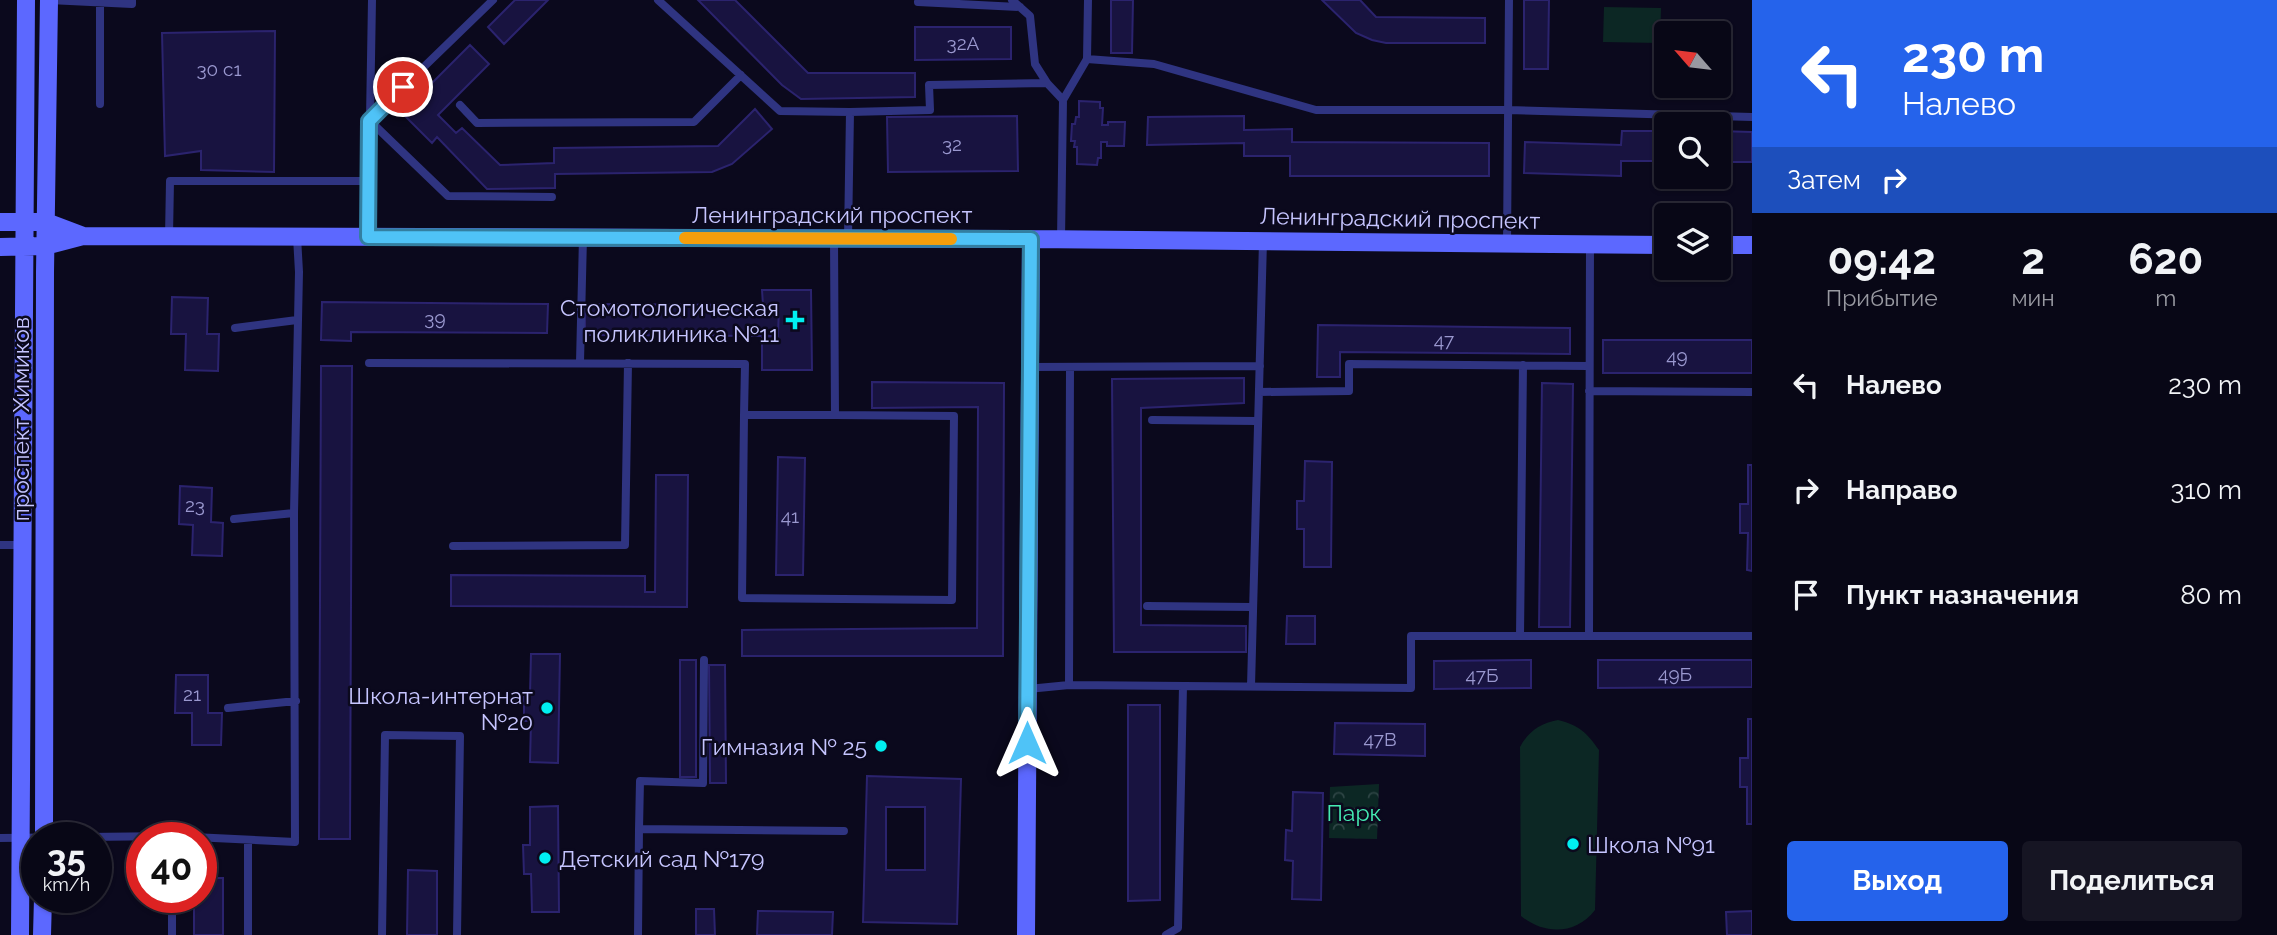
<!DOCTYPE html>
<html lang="ru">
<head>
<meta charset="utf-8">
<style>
	:root { --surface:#080716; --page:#161523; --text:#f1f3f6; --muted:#9899a1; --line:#292835; --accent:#2563eb }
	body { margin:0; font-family:Raleway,sans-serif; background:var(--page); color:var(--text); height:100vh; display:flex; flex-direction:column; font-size:26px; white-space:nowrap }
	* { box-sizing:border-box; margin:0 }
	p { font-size:23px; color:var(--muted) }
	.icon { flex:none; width:38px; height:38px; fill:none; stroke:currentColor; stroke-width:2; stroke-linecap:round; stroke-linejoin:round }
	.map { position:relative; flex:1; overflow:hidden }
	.sheet { display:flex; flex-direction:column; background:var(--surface); width:525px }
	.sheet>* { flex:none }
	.guide { background:#2563eb; color:#fff; overflow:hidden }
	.needle { width:46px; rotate:298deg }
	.fabs { position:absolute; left:1654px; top:21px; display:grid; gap:14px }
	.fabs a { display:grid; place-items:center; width:77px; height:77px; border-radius:7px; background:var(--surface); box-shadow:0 2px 5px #0004,0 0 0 2px var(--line); font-size:35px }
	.speed { position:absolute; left:21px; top:822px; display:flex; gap:14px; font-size:35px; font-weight:700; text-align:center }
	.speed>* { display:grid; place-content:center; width:91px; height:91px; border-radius:50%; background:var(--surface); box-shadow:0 2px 5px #0004,0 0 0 2px var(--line); line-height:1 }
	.speed small { font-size:18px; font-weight:400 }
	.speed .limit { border:10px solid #d22; background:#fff; color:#111 }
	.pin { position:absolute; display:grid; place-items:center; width:60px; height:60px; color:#fff; margin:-30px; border:4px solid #fff; border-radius:50%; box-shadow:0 2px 7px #0007 }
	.me { position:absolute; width:77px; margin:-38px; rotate:0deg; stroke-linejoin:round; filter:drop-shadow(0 0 5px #0008) }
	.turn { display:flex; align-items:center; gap:24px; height:147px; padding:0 35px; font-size:32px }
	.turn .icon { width:91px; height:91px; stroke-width:2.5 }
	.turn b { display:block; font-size:49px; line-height:60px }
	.then { display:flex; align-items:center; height:66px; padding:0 35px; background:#0003; gap:14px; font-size:26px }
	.eta { display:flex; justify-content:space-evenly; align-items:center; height:119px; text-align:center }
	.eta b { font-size:42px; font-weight:700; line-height:49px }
	.primary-button { display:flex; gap:14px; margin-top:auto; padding:14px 35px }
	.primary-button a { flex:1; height:80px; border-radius:7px; background:var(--accent); color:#fff; font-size:28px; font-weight:700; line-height:80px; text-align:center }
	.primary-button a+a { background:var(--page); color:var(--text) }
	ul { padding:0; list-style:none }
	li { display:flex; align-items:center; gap:21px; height:105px; padding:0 35px }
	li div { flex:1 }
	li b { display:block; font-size:26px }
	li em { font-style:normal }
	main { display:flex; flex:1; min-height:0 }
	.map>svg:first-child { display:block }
	.park { fill:url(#park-crowns) }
	.garden { fill:#0c2724 }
	.building { fill:#181340; stroke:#2b236e; stroke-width:2; fill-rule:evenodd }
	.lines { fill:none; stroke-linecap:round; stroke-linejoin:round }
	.lane { stroke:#2f3481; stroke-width:8 }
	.secondary { stroke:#5c68ff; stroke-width:18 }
	.route-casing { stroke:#337fa1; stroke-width:18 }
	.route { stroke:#4fc3f7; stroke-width:12 }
	.slow { stroke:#f59e0b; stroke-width:12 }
	.poi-dot { fill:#00eff0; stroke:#0b091d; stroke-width:2.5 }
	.labels { text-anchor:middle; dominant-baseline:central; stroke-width:5; stroke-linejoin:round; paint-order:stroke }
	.number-label { font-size:19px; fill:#9a98cf }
	.street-label { font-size:23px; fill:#c6c5ff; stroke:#0b091d }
	.poi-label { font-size:23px; fill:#c6c5ff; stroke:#0b091d; text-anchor:end }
	.park-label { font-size:23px; fill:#45ebb2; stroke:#0b091d }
</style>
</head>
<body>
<main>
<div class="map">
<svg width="1752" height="935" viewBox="0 0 1752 935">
	<defs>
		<pattern id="park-crowns" width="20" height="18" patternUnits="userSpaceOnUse" patternTransform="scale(1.75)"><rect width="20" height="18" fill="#0c2724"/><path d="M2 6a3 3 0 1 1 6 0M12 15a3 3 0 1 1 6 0" fill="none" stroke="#2e4545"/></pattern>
	</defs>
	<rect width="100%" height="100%" fill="#0b091d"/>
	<path class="park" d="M1379,784L1377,839L1329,838L1330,787Z"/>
	<path class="garden" d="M1604,7L1661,8L1660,43L1603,42Z
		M1558,720C1579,725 1587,733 1599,750L1595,910C1576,935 1544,935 1521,916L1520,747C1528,732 1540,723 1558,720Z"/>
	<path class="building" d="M515,0H548L504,44L488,27Z
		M698,0H735L808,73H915V97L801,99L782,85Z
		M1111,0H1133L1132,53H1111Z
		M1322,0H1360L1376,17L1485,18V43H1386L1372,40L1356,33Z
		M1524,0H1549L1548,69H1524Z
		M915,27H1011V59L915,60Z
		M275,31L274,172L201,170V151L165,156L162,33Z
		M470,45L489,64L438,115L456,133L462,128L500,165L554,163V148L718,146L755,109L772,129L732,164L712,172L555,174V188L487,189L437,137L432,143L402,113Z
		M1079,101L1100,102V108H1103L1102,125H1108V122H1125L1124,146H1107V142H1101V158H1098L1097,165L1077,164V147H1074L1075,141H1071L1072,124H1075L1076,117H1079Z
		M1017,116L1018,171L888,172L887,117Z
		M1244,116V130L1292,129V142L1489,143V176H1290V156H1244V143L1147,145L1148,117Z
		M1622,131H1666V161H1621V176L1524,173L1525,142L1621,145Z
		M1718,131L1752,132V162H1718Z
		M762,290H811L812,370H762V336H778L779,305H763Z
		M172,297L208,298L207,334H219L218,371L185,370L186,334H171Z
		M322,302L548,304L547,333L351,332V341L321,340Z
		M585,304L779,305L778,336L585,335Z
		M1318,325L1570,328V354L1340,352V377H1317Z
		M1603,340H1752V373H1603Z
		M321,366H352L350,839H319Z
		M1244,378V403L1141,408V625L1246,626V652H1114L1112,379Z
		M872,382L1004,383L1003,656H742V630L977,628L978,407L872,408Z
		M1542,383L1573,384L1570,627H1539Z
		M778,457L805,458L803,575H776Z
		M1305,461L1332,462L1331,567H1304V529H1297V501H1304Z
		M1748,465H1752V571L1747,570L1748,533H1740V504H1748Z
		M656,475H688L687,607L451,606V575L645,576V592H655Z
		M180,486L212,488L211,522L223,523L222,556L192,555L193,525L179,524Z
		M1287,616H1315V644H1286Z
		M531,654H560L558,763L530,762L531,721H524V694H530Z
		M680,660H696V777H680Z
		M1531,660V688L1434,689V661Z
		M1598,660H1752V687L1598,688Z
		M709,665H725L726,783H710Z
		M176,675H208V713H222L221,745H192V713H175Z
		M1128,705H1160V900L1128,901Z
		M1748,719H1752V824H1747V787H1740V758H1748Z
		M1335,723L1425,724V756L1334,754Z
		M867,776L961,779L957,924L863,922ZM886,807H925V870H886Z
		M1293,792L1323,793L1321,900L1292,899L1293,861L1285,860L1286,830L1292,831Z
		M558,806L559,912H532L531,874H524L523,845H530V807Z
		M408,870L437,871V935H407Z
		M201,878H223V935H194V898H201Z
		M696,909H714L715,935H696Z
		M758,911L833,912L832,935H757Z
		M1752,911V935H1727L1726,912Z"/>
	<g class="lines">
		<path class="lane" d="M49,0L132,4V0
			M493,0L369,120L448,196L552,197
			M658,0L780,111L850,112L848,238
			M1012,0L1030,16L1035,64L1047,83L1063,100
			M918,2L1020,7
			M1087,59L1154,64L1316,110H1508L1752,117
			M100,104V0
			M460,105L477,123L694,122L741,75
			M850,112L930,110L929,85L1047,83
			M169,236L170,181H368
			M368,237L372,0
			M1061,239L1063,100L1087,59L1088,0
			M1507,243L1509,0
			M235,328L297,320
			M580,362L583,237
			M369,363L745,364L744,415H835L834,239
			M1030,367L1260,366
			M1589,391L1752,392
			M1259,392L1349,391V364L1589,366
			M744,415L742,598L952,600L954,416L835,415
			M1152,420L1257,421
			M234,519L294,513
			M0,545H22
			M453,546L625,545L628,363
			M1147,606L1252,607
			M1520,636L1523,365
			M1589,636L1590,244
			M1069,685L1070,367
			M1251,686L1263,241
			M1028,689L1069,685L1411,688V636H1752
			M228,708L296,701
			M639,829L640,781L703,783L704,660
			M0,838L172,836L295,842L294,513L299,272L297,237
			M172,935V898
			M248,935V841
			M382,935L385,735L460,736L457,935
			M638,935L639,829L844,831
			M1166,935L1178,928L1183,686"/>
		<path class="secondary" d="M0,222H46L83,236
			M1718,245H1752
			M0,247L45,246L83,236L1031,239L1666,245
			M44,838L45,272L49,0
			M20,935L26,0
			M42,935L43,898
			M1026,935L1031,239"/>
	</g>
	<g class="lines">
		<g class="route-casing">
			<path id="route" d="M403,87L369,121L368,237L1031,239L1027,743"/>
		</g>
		<use href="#route" class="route"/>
		<path class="slow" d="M685,238L951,239"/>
	</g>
	<g class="poi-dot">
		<path d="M791.5 309.5h7v7h7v7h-7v7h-7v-7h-7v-7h7z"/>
		<circle cx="547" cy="708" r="7"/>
		<circle cx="881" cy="746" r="7"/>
		<circle cx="1573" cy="844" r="7"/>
		<circle cx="545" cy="858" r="7"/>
	</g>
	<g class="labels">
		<g class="number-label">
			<text x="963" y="43">32А</text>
			<text x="219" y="69">30 с1</text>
			<text x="952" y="144">32</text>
			<text x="435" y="318">39</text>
			<text x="1444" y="340">47</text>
			<text x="1677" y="356">49</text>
			<text x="195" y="505">23</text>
			<text x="790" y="516">41</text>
			<text x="1675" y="674">49Б</text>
			<text x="1482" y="675">47Б</text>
			<text x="192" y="694">21</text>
			<text x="1380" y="739">47В</text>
		</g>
		<g class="street-label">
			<text x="832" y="214">Ленинградский проспект</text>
			<text transform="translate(1400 218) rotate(1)">Ленинградский проспект</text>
			<text transform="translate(20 419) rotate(-90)">проспект Химиков</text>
		</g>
		<g class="poi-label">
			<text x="779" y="307">Стомотологическая<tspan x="779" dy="26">поликлиника №11</tspan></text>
			<text x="533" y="695">Школа-интернат<tspan x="533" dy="26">№20</tspan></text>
			<text x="867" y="746">Гимназия № 25</text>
			<text x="1587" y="844" text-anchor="start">Школа №91</text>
			<text x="559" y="858" text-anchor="start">Детский сад №179</text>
		</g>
		<g class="park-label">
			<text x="1354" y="812">Парк</text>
		</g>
	</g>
</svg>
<div class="fabs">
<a><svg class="needle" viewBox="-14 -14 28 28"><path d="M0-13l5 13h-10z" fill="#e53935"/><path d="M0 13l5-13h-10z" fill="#9899a1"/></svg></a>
<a><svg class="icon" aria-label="search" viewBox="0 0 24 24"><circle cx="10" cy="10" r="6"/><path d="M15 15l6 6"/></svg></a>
<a><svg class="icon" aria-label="layers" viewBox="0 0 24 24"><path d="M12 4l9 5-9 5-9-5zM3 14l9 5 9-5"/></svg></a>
</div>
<div class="speed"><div>35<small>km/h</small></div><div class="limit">40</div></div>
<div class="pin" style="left:403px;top:87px;background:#d93025"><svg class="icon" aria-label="arrive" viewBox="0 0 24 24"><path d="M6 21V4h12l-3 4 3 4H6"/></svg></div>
<svg class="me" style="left:1027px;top:743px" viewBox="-20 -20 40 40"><path d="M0-17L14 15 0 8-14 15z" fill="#4fc3f7" stroke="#fff" stroke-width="4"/></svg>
</div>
<section class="sheet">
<div class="guide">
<div class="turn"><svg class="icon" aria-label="left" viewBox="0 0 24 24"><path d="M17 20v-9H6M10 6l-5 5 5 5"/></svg><div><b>230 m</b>Налево</div></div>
<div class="then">Затем<svg class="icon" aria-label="right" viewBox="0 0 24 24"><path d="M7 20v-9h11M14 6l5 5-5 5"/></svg></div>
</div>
<div class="eta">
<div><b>09:42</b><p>Прибытие</p></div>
<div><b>2</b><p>мин</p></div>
<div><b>620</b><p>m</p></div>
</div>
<ul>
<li><svg class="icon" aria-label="left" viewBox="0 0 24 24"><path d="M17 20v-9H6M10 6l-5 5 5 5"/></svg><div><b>Налево</b></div><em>230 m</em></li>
<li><svg class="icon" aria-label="right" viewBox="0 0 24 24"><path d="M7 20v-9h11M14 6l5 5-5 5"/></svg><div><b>Направо</b></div><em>310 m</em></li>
<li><svg class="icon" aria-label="arrive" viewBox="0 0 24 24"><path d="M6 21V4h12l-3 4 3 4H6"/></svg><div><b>Пункт назначения</b></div><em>80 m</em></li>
</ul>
<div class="primary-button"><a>Выход</a><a>Поделиться</a></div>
</section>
</main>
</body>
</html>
